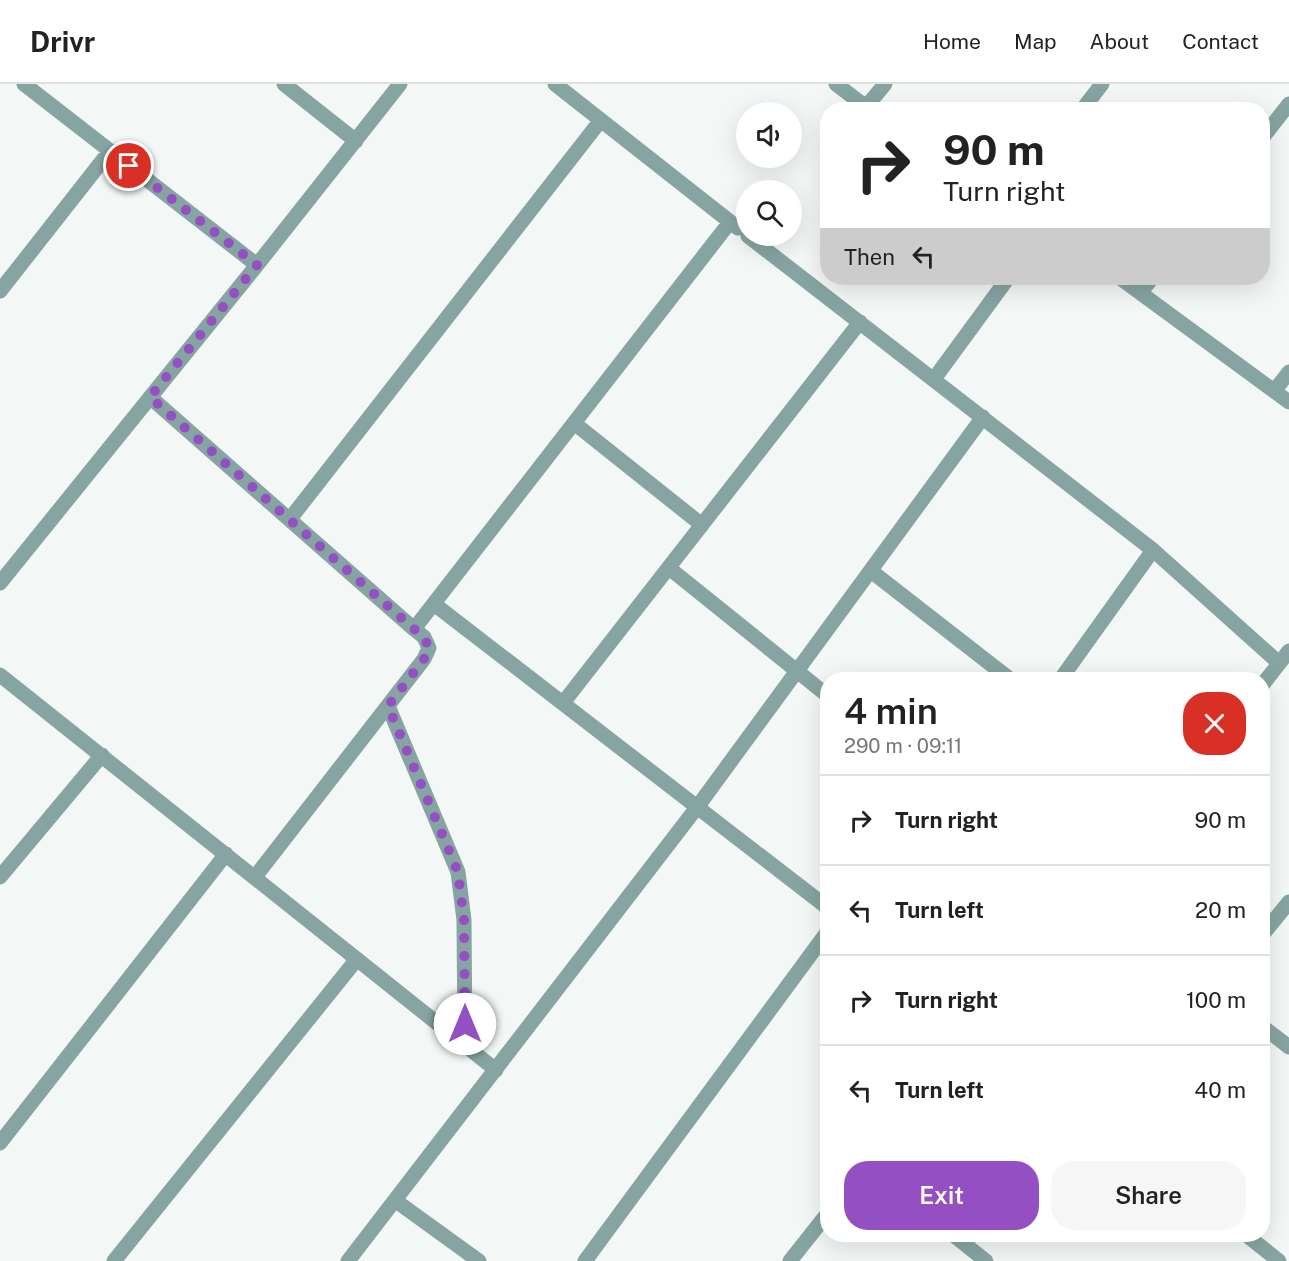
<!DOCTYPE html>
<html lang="en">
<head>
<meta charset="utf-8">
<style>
	:root { --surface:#fff; --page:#f6f6f6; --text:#222; --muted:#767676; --line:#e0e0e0; --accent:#944fc2 }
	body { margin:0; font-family:"Public Sans",sans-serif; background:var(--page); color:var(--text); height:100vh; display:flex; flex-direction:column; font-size:22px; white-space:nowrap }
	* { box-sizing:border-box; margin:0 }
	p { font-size:20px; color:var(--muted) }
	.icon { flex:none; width:33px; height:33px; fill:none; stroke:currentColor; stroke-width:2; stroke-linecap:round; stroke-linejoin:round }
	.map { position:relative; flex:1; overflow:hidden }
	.drawer { position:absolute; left:820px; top:588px; width:450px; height:570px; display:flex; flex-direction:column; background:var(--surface); border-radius:24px; box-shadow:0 6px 24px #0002 }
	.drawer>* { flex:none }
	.guide { position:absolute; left:820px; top:18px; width:450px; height:183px; border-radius:24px; box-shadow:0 6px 24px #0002; background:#fff; color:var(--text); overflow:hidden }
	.fabs { position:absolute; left:736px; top:18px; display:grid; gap:12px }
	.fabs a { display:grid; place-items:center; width:66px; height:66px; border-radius:50%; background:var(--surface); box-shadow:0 6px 24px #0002; font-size:30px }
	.pin { position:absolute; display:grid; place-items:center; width:51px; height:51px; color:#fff; margin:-26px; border:3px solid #fff; border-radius:50%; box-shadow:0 2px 6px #0007 }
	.me { position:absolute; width:66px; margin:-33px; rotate:0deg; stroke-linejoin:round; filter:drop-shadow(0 0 4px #0008) }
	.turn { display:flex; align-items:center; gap:21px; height:126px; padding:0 24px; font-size:27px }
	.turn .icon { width:78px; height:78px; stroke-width:2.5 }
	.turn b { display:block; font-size:42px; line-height:51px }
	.then { display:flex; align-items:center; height:57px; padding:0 24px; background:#0003; gap:12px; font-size:22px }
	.round { display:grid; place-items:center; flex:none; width:63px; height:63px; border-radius:24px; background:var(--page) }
	.head { display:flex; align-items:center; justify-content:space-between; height:102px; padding:0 24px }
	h1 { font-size:36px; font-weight:600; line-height:45px }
	.action { display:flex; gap:12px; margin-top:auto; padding:12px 24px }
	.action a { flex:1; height:69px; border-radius:24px; background:var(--accent); color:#fff; font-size:24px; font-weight:600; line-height:69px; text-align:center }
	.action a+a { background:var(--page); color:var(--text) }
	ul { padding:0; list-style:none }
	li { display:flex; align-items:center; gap:18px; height:90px; padding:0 24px; border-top:2px solid var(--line) }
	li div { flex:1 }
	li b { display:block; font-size:22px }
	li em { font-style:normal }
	header { display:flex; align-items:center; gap:36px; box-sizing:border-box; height:84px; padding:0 30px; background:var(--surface); border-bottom:2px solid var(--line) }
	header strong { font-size:28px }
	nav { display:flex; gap:33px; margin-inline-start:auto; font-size:21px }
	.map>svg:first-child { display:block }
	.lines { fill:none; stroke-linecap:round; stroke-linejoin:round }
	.street { stroke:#86a5a2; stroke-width:15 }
	.route { stroke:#944fc2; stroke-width:10; stroke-dasharray:0 18 }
</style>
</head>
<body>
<header>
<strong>Drivr</strong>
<nav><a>Home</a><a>Map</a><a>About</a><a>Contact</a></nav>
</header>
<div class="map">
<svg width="1289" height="1177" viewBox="0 0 1289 1177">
	<rect width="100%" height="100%" fill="#f3f8f7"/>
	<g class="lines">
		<path class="street" d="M24,0L257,181
			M284,0L356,57
			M555,0L738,144
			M836,0L870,26
			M866,23L885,0
			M1082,26L1102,0
			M1263,53L1289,20
			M748,152L1153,466L1279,579
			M1120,194L1289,318
			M0,207L110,67
			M1141,208L1152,194
			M934,295L1008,194
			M1275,306L1289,288
			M150,313L414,545L424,553L429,564L424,575L255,793
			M574,339L702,441
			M290,435L601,36
			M669,484L828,612
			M871,487L1011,596
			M0,499L257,181L400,0
			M434,520L828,824
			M414,545L730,138
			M0,591L496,986
			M1060,596L1153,466
			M1263,600L1289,567
			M563,619L860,238
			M388,622L458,788L464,836L465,961
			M0,793L102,671
			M1263,850L1289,818
			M1263,943L1289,963
			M0,1059L226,770
			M396,1117L479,1177
			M952,1150L986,1177
			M1245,1150L1279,1177
			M114,1177L357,875
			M348,1177L698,722L983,333
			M585,1177L828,847
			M790,1177L828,1129"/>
	</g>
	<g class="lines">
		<path class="route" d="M129,82L257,181L150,313L414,545L424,553L429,564L424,575L388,622L458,788L464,836L465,940"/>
	</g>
</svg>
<div class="fabs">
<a><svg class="icon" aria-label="sound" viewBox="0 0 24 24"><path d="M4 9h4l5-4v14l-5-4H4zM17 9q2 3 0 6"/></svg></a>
<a><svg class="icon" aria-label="search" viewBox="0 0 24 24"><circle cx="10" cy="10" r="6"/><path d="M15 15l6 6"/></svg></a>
</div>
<div class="pin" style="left:129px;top:82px;background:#d93025"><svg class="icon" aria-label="arrive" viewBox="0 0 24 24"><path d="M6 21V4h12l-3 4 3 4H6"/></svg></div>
<svg class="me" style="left:465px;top:940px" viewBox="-20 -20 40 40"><circle r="19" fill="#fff"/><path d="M0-13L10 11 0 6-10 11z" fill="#944fc2"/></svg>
<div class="guide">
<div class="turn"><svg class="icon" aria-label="right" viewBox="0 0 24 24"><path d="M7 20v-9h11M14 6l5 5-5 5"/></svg><div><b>90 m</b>Turn right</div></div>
<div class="then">Then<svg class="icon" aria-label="left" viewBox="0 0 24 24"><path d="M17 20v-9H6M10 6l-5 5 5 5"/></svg></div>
</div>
<section class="drawer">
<div class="head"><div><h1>4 min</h1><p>290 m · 09:11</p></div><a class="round" style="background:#d93025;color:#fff"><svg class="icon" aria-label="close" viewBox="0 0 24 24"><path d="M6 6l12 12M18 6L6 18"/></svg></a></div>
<ul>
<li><svg class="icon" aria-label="right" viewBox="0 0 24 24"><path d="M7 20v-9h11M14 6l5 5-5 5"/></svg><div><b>Turn right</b></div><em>90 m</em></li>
<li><svg class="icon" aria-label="left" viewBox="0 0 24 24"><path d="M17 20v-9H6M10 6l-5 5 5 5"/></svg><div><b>Turn left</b></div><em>20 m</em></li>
<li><svg class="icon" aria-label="right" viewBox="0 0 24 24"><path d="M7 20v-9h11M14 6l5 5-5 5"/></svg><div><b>Turn right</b></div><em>100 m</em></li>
<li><svg class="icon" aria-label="left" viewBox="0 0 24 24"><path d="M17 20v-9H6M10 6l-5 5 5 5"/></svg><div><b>Turn left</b></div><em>40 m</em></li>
</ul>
<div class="action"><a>Exit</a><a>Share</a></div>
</section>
</div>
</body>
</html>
